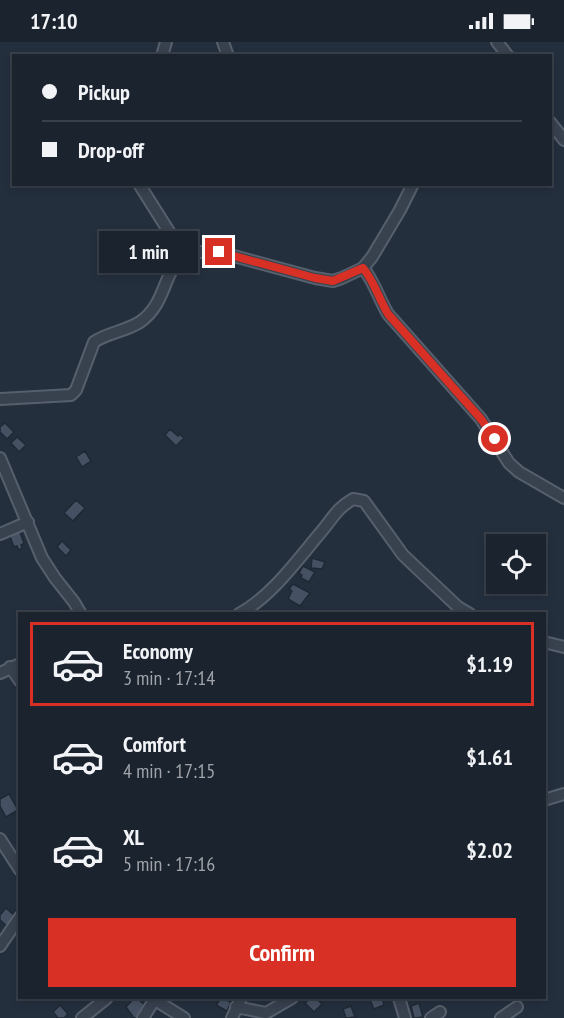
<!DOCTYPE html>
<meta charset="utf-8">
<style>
:root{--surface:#1b232e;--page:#242b36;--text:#f1f3f6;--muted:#a0a4aa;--line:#39404a;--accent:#d93025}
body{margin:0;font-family:"PT Sans Narrow",sans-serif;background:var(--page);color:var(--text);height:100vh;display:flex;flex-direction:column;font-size:22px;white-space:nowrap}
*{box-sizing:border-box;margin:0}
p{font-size:20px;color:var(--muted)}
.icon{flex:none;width:33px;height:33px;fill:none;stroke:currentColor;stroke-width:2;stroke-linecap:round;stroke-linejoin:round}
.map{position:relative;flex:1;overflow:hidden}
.sheet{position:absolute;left:18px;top:570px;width:528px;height:387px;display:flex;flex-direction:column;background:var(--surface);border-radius:0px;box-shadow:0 3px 9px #0003,0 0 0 2px var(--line)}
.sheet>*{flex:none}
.guide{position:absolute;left:12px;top:12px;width:540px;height:132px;border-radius:0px;box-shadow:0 3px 9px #0003,0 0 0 2px var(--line);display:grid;align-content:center;height:132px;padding:0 30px;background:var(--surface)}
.tools{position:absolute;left:486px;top:492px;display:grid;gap:12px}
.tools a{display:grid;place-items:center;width:60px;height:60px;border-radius:0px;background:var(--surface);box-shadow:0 3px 9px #0003,0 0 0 2px var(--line);font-size:30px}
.end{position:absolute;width:27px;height:27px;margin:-14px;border:8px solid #d93025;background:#fff;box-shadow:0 0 0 3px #fff}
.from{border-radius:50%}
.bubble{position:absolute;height:42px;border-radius:0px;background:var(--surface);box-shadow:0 3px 9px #0003,0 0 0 2px var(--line);font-size:20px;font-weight:800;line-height:42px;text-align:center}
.guide b{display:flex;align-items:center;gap:21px;height:57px;font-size:22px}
.guide b+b{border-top:2px solid var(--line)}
.guide i{width:15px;height:15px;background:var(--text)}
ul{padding:10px 0 0;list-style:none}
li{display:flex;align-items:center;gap:18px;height:84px;margin:0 12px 9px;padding:0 18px;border:3px solid transparent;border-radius:0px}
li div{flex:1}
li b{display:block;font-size:22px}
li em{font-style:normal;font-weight:800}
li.active{border-color:var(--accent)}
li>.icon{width:54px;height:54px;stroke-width:1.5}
.primary-button{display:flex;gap:12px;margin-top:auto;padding:12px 30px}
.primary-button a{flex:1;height:69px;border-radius:0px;background:var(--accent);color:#fff;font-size:24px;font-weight:800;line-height:69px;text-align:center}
.status{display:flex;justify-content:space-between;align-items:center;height:42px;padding:0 30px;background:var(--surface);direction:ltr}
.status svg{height:16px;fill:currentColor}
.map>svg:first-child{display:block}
</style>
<div class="status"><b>17:10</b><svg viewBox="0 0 49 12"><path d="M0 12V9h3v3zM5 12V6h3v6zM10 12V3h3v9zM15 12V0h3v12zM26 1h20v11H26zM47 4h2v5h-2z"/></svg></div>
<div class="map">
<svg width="564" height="976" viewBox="0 0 564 976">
<rect width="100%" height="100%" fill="#242f3e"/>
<path fill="#455162" stroke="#1f2835" stroke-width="1.5" d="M5,381L14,390L7,397L0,390V385Z
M170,387L178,394L179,392L184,396L176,404L165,393Z
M17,395L26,403L19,410L11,401Z
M85,409L91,419L82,425L76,415Z
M76,458L85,466L73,479L64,471Z
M19,488L24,501L21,503L22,506L19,508L17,504L14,505L9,492Z
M62,499L71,508L66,514L57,505Z
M312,516L325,520L322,527L311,526Z
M303,524L315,530L309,540L301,536L302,533L299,531Z
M293,542L310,551L300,564L288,557L292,549L289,547Z
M9,752L18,768L6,775L0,764V757Z
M6,866L15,874L7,884L0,878V873Z
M134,956H137L148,966L139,976H134L126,965Z
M221,956L231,960L227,969L216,963Z
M311,956H316L322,962L314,970L305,961Z
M369,956H382L384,963L374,967Z
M419,961L423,975L414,976L411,964Z
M60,963L68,972L64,976H58L53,970Z
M351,964L355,975L346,976L343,967Z"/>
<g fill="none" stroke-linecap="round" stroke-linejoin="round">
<g stroke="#565f6c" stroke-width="14">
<path id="minor" d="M223,0L228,14
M497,0L508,14
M162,14L166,0
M550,80L564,98
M139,142L180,207L183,217
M363,226C374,239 379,257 388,272L481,377L509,421L519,430L564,456
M0,357L71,353L76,348L94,300C107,291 126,289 140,280C177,254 155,204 219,210L315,236L333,239L342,236L363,226L372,215L400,168L413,142
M0,416L42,516L55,536L74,560L81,572
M0,492L28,480
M239,572C271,555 298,517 321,490C333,476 336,467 353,457L364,459L403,513L458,565L470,572
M544,600L564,605
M10,625L20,639
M0,631L20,622
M544,758L564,752
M0,797L20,828
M0,904L20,875
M152,956L184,976
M399,956L405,976
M236,965L266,971L292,956
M82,976L107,956
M143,976L155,957
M232,976L241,956
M431,976L440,970
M501,976L517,965"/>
</g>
<use href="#minor" stroke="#38414e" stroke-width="10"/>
</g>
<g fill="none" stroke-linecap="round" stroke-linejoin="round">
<path stroke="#d93025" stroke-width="8" d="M219,210L315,236L333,239L363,226C374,239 379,257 388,272L481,377L495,397"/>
</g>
</svg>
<div class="tools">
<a><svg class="icon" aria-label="locate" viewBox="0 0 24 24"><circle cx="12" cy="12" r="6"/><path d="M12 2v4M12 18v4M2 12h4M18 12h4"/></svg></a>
</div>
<i class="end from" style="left:495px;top:397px"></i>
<i class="end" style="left:219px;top:210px"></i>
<div class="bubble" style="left:99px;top:189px;width:99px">1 min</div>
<div class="guide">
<b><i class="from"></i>Pickup</b>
<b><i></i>Drop-off</b>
</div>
<section class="sheet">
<ul>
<li class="active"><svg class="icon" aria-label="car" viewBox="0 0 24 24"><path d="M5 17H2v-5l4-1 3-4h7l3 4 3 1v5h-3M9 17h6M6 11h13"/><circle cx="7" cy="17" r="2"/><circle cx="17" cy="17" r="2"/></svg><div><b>Economy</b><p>3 min · 17:14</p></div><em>$1.19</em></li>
<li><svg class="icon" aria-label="car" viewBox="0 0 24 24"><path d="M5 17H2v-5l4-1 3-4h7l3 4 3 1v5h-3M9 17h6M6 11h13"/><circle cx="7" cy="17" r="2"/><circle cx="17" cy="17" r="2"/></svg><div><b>Comfort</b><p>4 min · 17:15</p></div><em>$1.61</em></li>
<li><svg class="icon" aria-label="car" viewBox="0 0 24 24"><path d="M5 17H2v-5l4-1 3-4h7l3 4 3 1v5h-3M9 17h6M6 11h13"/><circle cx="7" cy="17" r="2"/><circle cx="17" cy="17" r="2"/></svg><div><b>XL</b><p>5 min · 17:16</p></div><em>$2.02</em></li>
</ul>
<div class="primary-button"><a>Confirm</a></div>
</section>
</div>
